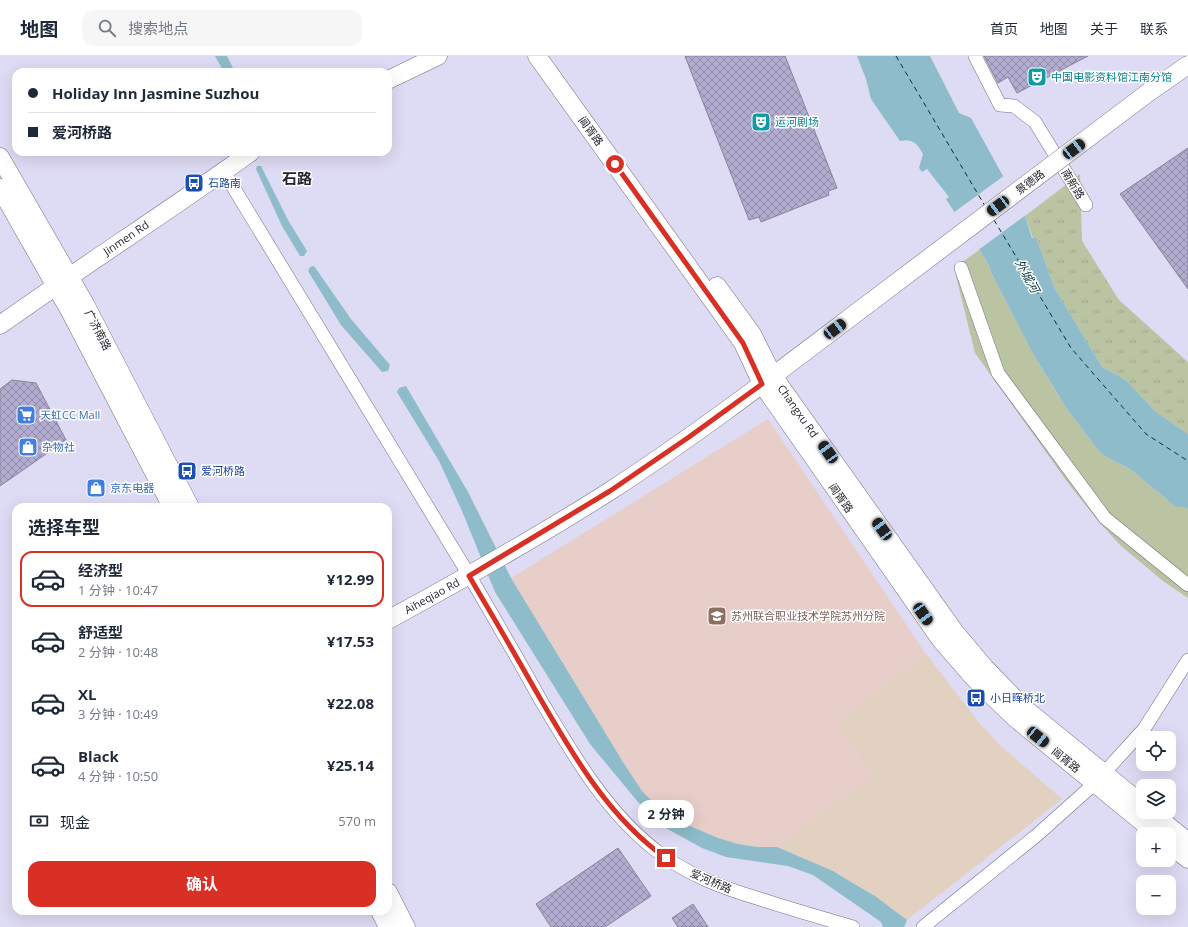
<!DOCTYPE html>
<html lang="zh">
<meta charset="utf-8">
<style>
:root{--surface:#fff;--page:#f6f6f7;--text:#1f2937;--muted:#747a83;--line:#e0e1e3;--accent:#d93025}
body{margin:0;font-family:"Open Sans","Noto Sans SC",sans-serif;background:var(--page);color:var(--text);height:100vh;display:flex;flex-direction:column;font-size:15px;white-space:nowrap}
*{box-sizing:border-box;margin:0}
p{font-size:13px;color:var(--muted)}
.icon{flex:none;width:22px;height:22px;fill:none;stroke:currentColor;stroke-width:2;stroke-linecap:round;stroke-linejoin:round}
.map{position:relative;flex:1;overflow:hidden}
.panel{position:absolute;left:12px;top:447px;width:380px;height:412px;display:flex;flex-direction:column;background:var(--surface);border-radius:12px;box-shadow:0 4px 16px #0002}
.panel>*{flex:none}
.hud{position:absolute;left:12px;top:12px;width:380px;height:88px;border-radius:12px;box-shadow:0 4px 16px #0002;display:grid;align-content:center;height:88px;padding:0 16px;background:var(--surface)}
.fabs{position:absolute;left:1136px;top:675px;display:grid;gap:8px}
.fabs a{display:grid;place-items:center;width:40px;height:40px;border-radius:8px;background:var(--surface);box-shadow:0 4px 16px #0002;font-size:20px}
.end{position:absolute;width:18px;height:18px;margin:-9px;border:5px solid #d93025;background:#fff;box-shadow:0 0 0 2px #fff}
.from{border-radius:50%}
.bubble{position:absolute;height:28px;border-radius:12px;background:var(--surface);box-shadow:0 4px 16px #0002;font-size:13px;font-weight:700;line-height:28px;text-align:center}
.car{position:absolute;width:12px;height:24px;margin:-12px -6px;border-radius:5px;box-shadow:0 0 3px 1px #0007;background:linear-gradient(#222 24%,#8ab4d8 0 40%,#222 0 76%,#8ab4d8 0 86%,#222 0)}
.hud b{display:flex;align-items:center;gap:14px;height:38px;font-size:15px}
.hud b+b{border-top:1px solid var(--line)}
.hud i{width:10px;height:10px;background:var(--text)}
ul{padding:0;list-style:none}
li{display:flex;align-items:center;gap:12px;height:56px;margin:0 8px 6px;padding:0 8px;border:2px solid transparent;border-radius:12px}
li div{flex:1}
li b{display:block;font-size:15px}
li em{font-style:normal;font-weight:700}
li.selected{border-color:var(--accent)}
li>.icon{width:36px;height:36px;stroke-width:1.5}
h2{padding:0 16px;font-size:18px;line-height:48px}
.pay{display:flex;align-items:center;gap:10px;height:44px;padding:0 16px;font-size:15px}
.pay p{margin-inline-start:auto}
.primary-button{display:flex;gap:8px;margin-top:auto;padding:8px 16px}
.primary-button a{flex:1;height:46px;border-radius:12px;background:var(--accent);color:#fff;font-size:16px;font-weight:700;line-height:46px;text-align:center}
header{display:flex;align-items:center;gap:24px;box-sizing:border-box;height:56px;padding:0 20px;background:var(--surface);border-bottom:1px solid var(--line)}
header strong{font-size:19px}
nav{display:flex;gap:22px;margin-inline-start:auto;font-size:14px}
.search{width:280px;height:36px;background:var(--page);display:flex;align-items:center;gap:10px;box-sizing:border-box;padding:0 14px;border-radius:12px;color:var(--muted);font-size:15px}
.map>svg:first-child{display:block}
</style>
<header>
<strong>地图</strong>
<div class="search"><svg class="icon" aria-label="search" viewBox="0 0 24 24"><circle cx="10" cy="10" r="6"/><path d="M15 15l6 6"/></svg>搜索地点</div>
<nav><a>首页</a><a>地图</a><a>关于</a><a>联系</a></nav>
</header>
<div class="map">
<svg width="1188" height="871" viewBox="0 0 1188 871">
<defs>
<pattern id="grass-tufts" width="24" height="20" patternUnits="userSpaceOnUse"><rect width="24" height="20" fill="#bac4a3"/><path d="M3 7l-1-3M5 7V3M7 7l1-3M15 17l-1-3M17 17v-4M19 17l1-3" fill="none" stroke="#a0a88d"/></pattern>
<pattern id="building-cross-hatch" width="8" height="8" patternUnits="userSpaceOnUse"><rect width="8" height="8" fill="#b3acd1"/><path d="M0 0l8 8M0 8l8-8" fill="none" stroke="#918caa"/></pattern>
</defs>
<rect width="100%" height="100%" fill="#dedbf4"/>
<path fill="#e2d1c0" d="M926,598L980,668L1001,690L1062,743L907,864L875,840L851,826L833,815L777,791L872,720L836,667Z"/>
<path fill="#e8cec9" d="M768,363L926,598L836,667L872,720L777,791H757L737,788L718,782L681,766L656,749L642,735L623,706L511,522Z"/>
<path fill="url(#grass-tufts)" d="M1080,118L1082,185L1119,244L1188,306V378L1155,355L1126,324L1102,311L1054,231L1036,181L1033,182L1025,160Z"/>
<path fill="#bac4a3" d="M979,194L989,209L991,216L1032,296L1067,353L1098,394L1106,401L1130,413L1176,451L1181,449L1188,453V542L1163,525L1139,505L1120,489L1099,466L1068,427L975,297L954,212Z"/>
<path fill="#8ebcca" d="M215,0H227L235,16H224Z
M857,0H930L959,57L971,62L1025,160L1032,182L1036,181L1054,231L1102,311L1126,324L1155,355L1188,378V453L1181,450L1176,451L1130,413L1106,401L1098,394L1067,353L1032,296L991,216L989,209L946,143L949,141L927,113L922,116L919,112L923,98C918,88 912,82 900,85L871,43L866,23Z
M257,110H261L288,164L307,195L304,200H300L282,170L256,113Z
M314,210L351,263L390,309L388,315L382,316L341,269L308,215L310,211Z
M406,330L468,436L511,522L623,706L642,735L656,749L681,766L718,782L738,788L757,791H777L833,815L851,826L875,840L907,864L904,871H883L881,866L813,819L788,810L726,801L702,792L664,771L638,746L590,688L495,536L462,455L439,405L397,336L399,332Z"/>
<path fill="#dedbf4" d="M1005,119L1027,158L977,195L953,157Z"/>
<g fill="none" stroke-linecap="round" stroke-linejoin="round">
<path stroke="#03303b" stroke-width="1" stroke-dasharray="5 4" stroke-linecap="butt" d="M896,0L985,150
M994,164L1071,292L1146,378L1188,405"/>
</g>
<path fill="url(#building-cross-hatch)" stroke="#87839a" d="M685,0H785L837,132L828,135L829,139L761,166L759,161L749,164Z
M984,0H1088L1017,37L1008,21L998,27Z
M1188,92V233L1120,138Z
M12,324L36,327L66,384L0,430V333Z
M618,792L651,840L605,871H551L536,848Z
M693,848L708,871H678L672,862Z"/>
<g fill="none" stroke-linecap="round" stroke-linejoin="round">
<g stroke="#716e84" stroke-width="14">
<path id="street" d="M975,0L1000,49L1014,50L1035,66L1086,149
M224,116C306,250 388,384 469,519C493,560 517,601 540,643C572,697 607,758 658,796C688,819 723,832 760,843C790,853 822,862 853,871
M961,212L998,317L1105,462L1188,529
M923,871L1037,779L1094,728L1144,673L1188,604"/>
</g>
<g stroke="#716e84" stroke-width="19">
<path id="secondary" d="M537,0L743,287L762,328L941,584L974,622L1015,662L1157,778
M388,24L438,0
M1149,36L1188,9
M0,101L85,248L190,451
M0,132L71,257L172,451
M717,230L752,278L773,320L954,575L985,612L1024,652L1143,749
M0,269C83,210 169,155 251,96
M388,564C463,523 538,481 610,435C701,376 786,310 872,245
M1151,756L1188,786
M1169,788L1188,803
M388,836L406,871
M380,855L388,871"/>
</g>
<use href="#street" stroke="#fff" stroke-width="13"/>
<use href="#secondary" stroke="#fff" stroke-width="18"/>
<g stroke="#716e84" stroke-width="19" stroke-linecap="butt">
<path id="secondary-bridge" d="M872,245L1149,36"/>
</g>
<use href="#secondary-bridge" stroke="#fff" stroke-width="18"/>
</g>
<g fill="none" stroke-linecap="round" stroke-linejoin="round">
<path stroke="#d93025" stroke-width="5" d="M615,108L743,287L762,328L689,381L610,435L469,520C491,557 512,593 533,630C569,692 606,760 666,802"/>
</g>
<defs>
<g id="theatre-square" transform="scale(1)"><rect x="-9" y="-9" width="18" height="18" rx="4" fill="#0f9aa8" stroke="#fff"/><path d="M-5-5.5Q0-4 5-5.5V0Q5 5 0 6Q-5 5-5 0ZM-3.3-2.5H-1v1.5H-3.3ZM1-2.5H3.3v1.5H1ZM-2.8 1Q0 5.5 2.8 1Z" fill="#fff"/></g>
<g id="bus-square" transform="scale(1)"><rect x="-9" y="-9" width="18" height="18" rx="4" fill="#1a4fb4" stroke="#fff"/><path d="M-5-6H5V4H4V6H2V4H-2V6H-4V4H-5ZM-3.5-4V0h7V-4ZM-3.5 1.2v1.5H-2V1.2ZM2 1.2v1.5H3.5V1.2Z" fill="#fff"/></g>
<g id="supermarket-square" transform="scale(1)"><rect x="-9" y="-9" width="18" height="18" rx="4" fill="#3f7fe0" stroke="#fff"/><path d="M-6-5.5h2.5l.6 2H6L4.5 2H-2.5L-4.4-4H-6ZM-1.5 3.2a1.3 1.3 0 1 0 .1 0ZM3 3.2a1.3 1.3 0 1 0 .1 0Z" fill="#fff"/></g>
<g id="shop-square" transform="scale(1)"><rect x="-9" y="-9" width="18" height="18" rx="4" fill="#3f7fe0" stroke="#fff"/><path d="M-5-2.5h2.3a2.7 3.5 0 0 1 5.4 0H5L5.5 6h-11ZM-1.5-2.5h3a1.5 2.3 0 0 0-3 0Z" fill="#fff"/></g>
<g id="university-square" transform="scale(1)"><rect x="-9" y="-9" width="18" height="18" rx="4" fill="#8d6e63" stroke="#fff"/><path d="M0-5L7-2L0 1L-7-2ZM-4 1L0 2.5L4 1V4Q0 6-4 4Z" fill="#fff"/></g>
</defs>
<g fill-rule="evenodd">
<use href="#theatre-square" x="1037" y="21"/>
<use href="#theatre-square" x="761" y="66"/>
<use href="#bus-square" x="194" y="127"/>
<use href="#supermarket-square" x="26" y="359"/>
<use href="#shop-square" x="28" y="391"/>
<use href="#bus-square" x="187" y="415"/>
<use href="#shop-square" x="96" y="432"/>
<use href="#university-square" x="717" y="560"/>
<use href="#bus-square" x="976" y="642"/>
</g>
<g text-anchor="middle" stroke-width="3" stroke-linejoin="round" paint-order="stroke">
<g font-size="11" fill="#0d838f" stroke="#fff" text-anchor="start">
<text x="1051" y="25">中国电影资料馆江南分馆</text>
<text x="775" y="70">运河剧场</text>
</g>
<g font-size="11" fill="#26242e" stroke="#fff">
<text transform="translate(591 75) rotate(54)" y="4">阊胥路</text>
<text transform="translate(1030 126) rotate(-37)" y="4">景德路</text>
<text transform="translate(1073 128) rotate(59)" y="4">南新路</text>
<text transform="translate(126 182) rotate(-34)" y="4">Jinmen Rd</text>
<text transform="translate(98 274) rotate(63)" y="4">广济南路</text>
<text transform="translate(798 355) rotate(55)" y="4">Changxu Rd</text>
<text transform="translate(841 442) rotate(55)" y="4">阊胥路</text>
<text transform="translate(432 540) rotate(-29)" y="4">Aiheqiao Rd</text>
<text transform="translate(1066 704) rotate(39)" y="4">阊胥路</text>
<text transform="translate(711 825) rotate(23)" y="4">爱河桥路</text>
</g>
<g font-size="11" fill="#164399" stroke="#fff" text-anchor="start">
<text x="208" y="131">石路南</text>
<text x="201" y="419">爱河桥路</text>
<text x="990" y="646">小日晖桥北</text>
</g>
<g font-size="11" fill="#366cbe" stroke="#fff" text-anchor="start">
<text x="40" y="363">天虹CC Mall</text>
<text x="42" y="395">杂物社</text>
<text x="110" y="436">京东电器</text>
</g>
<g font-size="11" fill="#785e54" stroke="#fff" text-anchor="start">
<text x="731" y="564">苏州联合职业技术学院苏州分院</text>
</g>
<g font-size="12" font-style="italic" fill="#03303b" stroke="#fff">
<text transform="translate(1027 220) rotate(61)" y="4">外城河</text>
</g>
<g font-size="15" font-weight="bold" fill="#26242e" stroke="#fff">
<text x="297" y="128">石路</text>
</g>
</g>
</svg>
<div class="fabs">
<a><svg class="icon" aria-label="locate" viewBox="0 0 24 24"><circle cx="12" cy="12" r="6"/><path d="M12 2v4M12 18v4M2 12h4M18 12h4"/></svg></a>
<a><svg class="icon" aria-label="layers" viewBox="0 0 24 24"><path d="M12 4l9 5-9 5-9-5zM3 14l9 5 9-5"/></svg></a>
<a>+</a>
<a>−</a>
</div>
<i class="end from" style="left:615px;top:108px"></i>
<i class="end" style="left:666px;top:802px"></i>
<div class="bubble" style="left:638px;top:744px;width:56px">2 分钟</div>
<i class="car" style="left:1074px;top:93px;rotate:53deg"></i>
<i class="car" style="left:998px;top:150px;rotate:233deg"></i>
<i class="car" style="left:835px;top:273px;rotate:53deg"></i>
<i class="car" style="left:828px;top:396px;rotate:325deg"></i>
<i class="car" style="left:882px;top:473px;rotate:324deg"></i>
<i class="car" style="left:923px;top:558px;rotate:145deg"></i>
<i class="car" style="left:1038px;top:681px;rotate:129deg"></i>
<div class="hud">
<b><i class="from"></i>Holiday Inn Jasmine Suzhou</b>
<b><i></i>爱河桥路</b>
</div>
<section class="panel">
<h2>选择车型</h2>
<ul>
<li class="selected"><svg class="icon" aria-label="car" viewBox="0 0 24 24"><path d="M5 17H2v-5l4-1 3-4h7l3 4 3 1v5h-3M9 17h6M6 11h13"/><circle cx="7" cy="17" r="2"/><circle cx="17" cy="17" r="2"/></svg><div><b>经济型</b><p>1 分钟 · 10:47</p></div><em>¥12.99</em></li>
<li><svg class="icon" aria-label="car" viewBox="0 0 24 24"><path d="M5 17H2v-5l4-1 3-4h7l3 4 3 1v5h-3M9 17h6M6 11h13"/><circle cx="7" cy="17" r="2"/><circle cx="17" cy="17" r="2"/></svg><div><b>舒适型</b><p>2 分钟 · 10:48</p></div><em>¥17.53</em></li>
<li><svg class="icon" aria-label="car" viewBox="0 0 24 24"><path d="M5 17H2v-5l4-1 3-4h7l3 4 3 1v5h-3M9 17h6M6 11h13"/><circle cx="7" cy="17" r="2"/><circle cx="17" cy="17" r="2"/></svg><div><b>XL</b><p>3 分钟 · 10:49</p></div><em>¥22.08</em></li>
<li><svg class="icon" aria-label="car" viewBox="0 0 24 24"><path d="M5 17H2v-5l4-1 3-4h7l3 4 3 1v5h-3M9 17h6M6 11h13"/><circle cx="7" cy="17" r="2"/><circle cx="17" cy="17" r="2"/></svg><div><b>Black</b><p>4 分钟 · 10:50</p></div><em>¥25.14</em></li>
</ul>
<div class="pay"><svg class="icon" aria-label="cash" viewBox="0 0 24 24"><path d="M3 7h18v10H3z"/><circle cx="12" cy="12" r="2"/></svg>现金<p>570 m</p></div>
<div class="primary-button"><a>确认</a></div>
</section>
</div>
